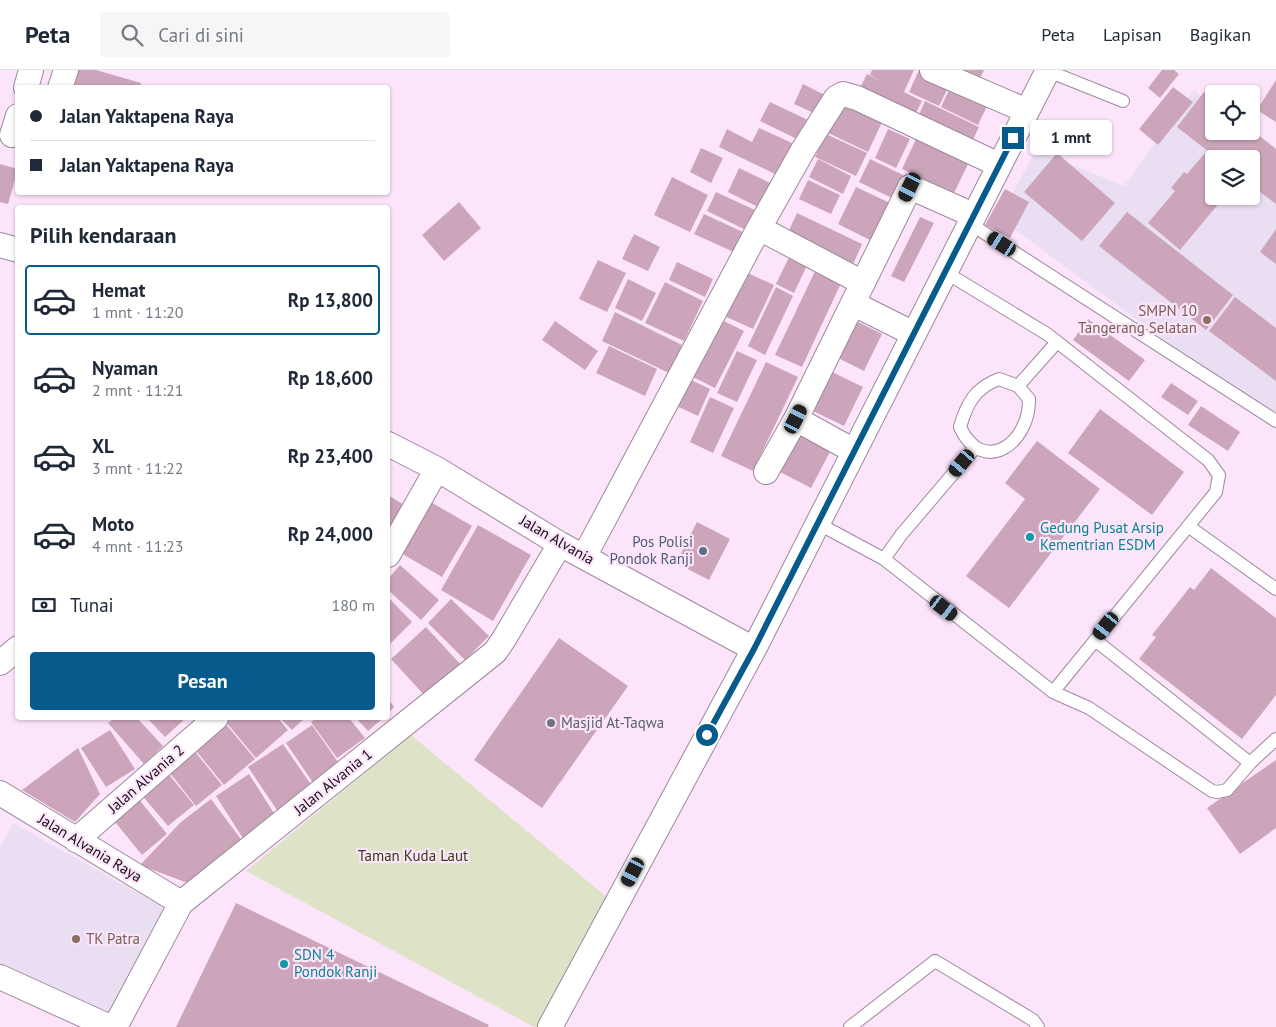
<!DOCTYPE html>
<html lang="id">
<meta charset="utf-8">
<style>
:root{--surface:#fff;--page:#f6f6f7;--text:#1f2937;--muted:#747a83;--line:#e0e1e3;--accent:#075a8c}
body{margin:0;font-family:"PT Sans",sans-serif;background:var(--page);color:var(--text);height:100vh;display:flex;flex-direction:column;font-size:19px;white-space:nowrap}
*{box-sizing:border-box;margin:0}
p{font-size:16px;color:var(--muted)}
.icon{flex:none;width:28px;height:28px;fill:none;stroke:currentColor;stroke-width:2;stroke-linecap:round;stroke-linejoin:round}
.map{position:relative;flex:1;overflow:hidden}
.details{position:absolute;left:15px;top:135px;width:375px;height:515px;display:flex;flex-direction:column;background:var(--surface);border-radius:5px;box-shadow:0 1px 4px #0004}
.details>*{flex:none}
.top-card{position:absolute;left:15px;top:15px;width:375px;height:110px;border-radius:5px;box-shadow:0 1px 4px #0004;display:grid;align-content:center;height:110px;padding:0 15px;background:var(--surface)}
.tools{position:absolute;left:1205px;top:15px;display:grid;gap:10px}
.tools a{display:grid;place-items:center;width:55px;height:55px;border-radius:5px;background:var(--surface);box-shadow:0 1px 4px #0004;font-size:25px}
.end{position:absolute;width:22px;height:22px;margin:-11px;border:6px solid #075a8c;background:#fff;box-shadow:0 0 0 2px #fff}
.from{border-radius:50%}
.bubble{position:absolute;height:35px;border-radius:5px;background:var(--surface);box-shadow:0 1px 4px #0004;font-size:16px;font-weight:800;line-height:35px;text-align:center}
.car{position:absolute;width:15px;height:30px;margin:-15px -8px;border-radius:6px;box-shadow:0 0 4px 1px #0007;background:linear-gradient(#222 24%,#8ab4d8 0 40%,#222 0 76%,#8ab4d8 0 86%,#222 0)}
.top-card b{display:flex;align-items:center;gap:18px;height:48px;font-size:19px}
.top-card b+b{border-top:1px solid var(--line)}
.top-card i{width:12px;height:12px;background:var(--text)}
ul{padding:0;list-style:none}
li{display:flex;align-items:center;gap:15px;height:70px;margin:0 10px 8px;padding:0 5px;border:2px solid transparent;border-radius:5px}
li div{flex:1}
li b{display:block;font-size:19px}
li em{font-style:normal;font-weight:800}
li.current{border-color:var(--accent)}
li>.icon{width:45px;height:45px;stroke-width:1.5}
h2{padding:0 15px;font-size:22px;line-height:60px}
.pay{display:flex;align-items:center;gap:12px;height:55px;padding:0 15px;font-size:19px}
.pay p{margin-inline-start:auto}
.cta{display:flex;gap:10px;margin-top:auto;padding:10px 15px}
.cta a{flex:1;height:58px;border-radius:5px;background:var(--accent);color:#fff;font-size:20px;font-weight:800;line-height:58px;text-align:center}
header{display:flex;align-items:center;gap:30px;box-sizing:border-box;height:70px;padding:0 25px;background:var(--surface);border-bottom:1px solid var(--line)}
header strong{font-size:24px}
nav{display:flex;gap:28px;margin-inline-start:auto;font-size:18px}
.search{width:350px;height:45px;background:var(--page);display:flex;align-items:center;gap:12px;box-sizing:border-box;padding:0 18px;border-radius:5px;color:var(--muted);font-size:19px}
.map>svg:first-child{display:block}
</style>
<header>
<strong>Peta</strong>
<div class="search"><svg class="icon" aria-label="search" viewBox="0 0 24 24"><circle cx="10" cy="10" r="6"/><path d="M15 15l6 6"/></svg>Cari di sini</div>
<nav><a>Peta</a><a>Lapisan</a><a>Bagikan</a></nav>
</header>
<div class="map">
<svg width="1276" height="957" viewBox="0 0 1276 957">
<rect width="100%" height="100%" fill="#fce5fb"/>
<path fill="#eadef3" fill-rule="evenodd" d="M1194,20L1214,36V61L1276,84V352L999,148L1036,80L1124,116ZM1214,89H1251V126H1214Z
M13,753L168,840L106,947L0,897V778Z"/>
<path fill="#dee3c7" d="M411,665L609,829L542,957H534L246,801Z"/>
<path fill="#cca5ba" d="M78,0H96L141,13L140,18H73Z
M872,0H914L904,22L922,31L914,47L859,20L867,4L886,14L870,5Z
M919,0L950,14L939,36L909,22Z
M941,0H984L976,17Z
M1162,0H1174L1179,4L1160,28L1148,18Z
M1276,10V52L1257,40Z
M953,12L990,30L978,55L941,37Z
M803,14L825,25L816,44L794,34Z
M1173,17L1193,32L1158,75L1139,59Z
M1204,22L1214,30V61H1251V59L1276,79V134L1251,115V89H1218L1177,57Z
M839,29L883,50L868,82L824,61Z
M925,31L979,57L970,76L916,51Z
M770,32L810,51L801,71L760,51Z
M759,58L792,73L777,105L719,77L727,59L752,72Z
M888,59L910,69L896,98L875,88Z
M826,64L867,83L856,106L815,87Z
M918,65L970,90L954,123L902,99Z
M701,78L723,88L711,113L690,102Z
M1057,83L1115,133L1082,171L1024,122Z
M1205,83L1214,90V126H1225L1180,180L1148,153L1175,121L1171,118L1184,102L1187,104Z
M818,89L851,106L843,124L809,107Z
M870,89L903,105L892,128L859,112Z
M0,94L18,99L8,134L0,132Z
M739,98L770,113L758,137L728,122Z
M672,107L708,125L690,162L654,145Z
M808,110L840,125L831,144L799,129Z
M856,117L890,133L872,171L838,154Z
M1005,119L1029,132L1010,168L985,155Z
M716,122L755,140L746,160L707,141Z
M459,132L481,158L444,191L422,165Z
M1127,142L1233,225L1206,260L1099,176Z
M797,143L862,174L851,199L786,167Z
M704,144L745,163L736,183L694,164Z
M920,147L934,153L904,212L891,206Z
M1276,159V194L1260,182Z
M634,164L660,177L648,201L622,189Z
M793,179L811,187L794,223L776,214Z
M598,190L626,203L607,242L579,229Z
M677,192L713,209L705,227L669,210Z
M817,197L843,209L802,297L775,285Z
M741,200L774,215L753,259L720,244Z
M628,209L656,223L642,251L615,238Z
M665,212L703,231L684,271L645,253Z
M776,217L793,226L765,285L748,276Z
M1235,227L1276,258V311L1209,261Z
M615,242L682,275L669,303L602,271Z
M714,246L744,261L715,318L685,303Z
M1088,249L1145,290L1129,311L1073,270Z
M854,250L882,264L864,301L836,287Z
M555,251L598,281L585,300L542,270Z
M609,276L657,299L645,326L596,303Z
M737,281L757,290L737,332L717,323Z
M766,292L798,307L753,401L721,386Z
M830,301L863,317L844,356L811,340Z
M683,306L710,319L698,346L670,333Z
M1171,313L1198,331L1188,345L1161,327Z
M710,327L734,338L713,383L690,372Z
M1201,336L1240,362L1228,381L1188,355Z
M1100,339L1184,402L1152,445L1068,383Z
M801,362L832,378L811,418L780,402Z
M1037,371L1100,419L1009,538L966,506L1025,429L1005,413Z
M388,425L406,436L388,467Z
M424,428L472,456L442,507L394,479Z
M697,452L730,469L709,510L676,493Z
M478,455L531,485L493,551L441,520Z
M400,495L439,530L421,550L388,520V509Z
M1211,498L1276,548V625L1242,669L1139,589L1156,567L1152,565L1190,517L1194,520Z
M388,527L412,552L388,576Z
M451,529L489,566L465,590L428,553Z
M426,557L461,595L426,627L391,589Z
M559,568L628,616L542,738L474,690Z
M388,629L394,637L388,643Z
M115,648H137L163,676L144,694L108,653Z
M147,648H186L165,667Z
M229,648H278L288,660L256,688L225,651Z
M280,648H305L292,660Z
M317,648H349L365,668L337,688L311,652Z
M356,648H383L368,661Z
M224,652L255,689L224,715L193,677Z
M312,655L340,695L314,714L286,673Z
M110,660L135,699L106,717L81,678Z
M283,674L314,719L279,743L248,697Z
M78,678L100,724L75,752L22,720Z
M192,678L222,715L196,736L166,698Z
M1276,690V758L1240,784L1207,738Z
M166,701L194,735L168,756L140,723Z
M249,704L277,748L244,770L216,726Z
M137,727L167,764L142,785L111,747Z
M211,729L243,772L190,814L140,795L181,752Z
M236,833L489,955L488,957H176Z"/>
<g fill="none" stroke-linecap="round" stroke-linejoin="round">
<g stroke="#9d889c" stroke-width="14">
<path id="service" d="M1048,1L1123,31
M969,153L1276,351
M945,202L1047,264L1208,390L1219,405L1216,422L1053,622
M999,309L1018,316L1029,329C1030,373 983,407 960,357C967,333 975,318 999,309Z
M1018,316L1057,272
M817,453L884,489L1053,622L1089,638L1212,721L1217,722L1227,720L1250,693L1276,669
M1188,456L1276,519
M884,489L901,465L975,378
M1095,570L1250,693
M850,957L935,891L1033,950L1038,957"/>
</g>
<g stroke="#9d889c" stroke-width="26">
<path id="minor" d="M932,0L1027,41
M26,18L31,0
M60,18L66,0
M12,65L18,46
M759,158L863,213
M0,175L18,180
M854,234L914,264
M796,349L854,381
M388,374L437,399L560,474L754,579
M766,402L796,349L910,117L973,145
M388,485L437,399
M584,487L759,158L803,80L836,28L843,24L857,28L999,95
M0,593L18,578
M0,723L181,833
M76,770L216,648
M0,907L110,957
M115,957L181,833L495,582L504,569L560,474
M550,957L754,579L1048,0"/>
</g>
<use href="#service" stroke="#fff" stroke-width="12"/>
<use href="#minor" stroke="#fff" stroke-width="24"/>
</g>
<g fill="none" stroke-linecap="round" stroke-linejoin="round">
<path stroke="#075a8c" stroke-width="6" d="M707,665L754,579L1013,68"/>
</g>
<g fill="#8d6e63" stroke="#fce5fb" stroke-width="2">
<circle cx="1207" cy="250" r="5"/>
<circle cx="76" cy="869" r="5"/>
</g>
<g fill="#0f9aa8" stroke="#fce5fb" stroke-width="2">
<circle cx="1030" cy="467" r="5"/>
<circle cx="284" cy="894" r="5"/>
</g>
<circle fill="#5c6f8a" stroke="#fce5fb" stroke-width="2" cx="703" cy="481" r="5"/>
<circle fill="#6b7280" stroke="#fce5fb" stroke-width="2" cx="551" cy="653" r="5"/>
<g text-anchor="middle" stroke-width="4.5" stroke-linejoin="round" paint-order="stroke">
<g font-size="15" fill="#785e54" stroke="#fce5fb" text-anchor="end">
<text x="1197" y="246">SMPN 10<tspan x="1197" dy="17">Tangerang Selatan</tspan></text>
<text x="86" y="874" text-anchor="start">TK Patra</text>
</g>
<g font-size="15" fill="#0d838f" stroke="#fce5fb" text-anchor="start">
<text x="1040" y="463">Gedung Pusat Arsip<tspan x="1040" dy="17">Kementrian ESDM</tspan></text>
<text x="294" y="890">SDN 4<tspan x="294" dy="17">Pondok Ranji</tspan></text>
</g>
<g font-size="15" fill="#160e15" stroke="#fce5fb">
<text transform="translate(557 470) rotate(30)" y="5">Jalan Alvania</text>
<text transform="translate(146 709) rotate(-41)" y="5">Jalan Alvania 2</text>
<text transform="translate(333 712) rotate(-39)" y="5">Jalan Alvania 1</text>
<text transform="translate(90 778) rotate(31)" y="5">Jalan Alvania Raya</text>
</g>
<g font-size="15" fill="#4e5e75" stroke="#fce5fb" text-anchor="end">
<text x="693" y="477">Pos Polisi<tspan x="693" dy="17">Pondok Ranji</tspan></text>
</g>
<g font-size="15" fill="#5b616d" stroke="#fce5fb" text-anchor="start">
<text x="561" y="658">Masjid At-Taqwa</text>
</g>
<g font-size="15" fill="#363c0f" stroke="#fce5fb">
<text x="413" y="791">Taman Kuda Laut</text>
</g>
</g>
</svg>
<div class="tools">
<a><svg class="icon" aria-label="locate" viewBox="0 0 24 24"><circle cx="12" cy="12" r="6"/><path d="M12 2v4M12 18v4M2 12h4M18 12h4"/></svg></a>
<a><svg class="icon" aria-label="layers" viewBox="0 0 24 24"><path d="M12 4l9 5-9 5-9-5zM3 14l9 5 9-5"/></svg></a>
</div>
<i class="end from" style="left:707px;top:665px"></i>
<i class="end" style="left:1013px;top:68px"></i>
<div class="bubble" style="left:1030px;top:50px;width:82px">1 mnt</div>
<i class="car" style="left:910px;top:117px;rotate:206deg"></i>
<i class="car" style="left:1002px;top:174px;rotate:303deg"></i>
<i class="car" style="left:796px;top:349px;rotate:27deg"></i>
<i class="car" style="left:962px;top:393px;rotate:220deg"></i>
<i class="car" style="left:944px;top:538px;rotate:128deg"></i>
<i class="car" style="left:1106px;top:556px;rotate:219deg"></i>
<i class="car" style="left:633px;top:802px;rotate:208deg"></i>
<div class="top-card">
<b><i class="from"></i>Jalan Yaktapena Raya</b>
<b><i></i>Jalan Yaktapena Raya</b>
</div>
<section class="details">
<h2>Pilih kendaraan</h2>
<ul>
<li class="current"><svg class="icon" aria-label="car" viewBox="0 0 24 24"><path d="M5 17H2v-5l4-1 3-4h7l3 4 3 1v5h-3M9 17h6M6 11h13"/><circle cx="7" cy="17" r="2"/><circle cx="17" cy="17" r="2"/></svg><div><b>Hemat</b><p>1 mnt · 11:20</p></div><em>Rp 13,800</em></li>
<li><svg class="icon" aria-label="car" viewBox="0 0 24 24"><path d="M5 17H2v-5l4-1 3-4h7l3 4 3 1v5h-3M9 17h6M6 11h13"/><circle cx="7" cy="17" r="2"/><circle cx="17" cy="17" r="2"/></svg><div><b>Nyaman</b><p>2 mnt · 11:21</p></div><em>Rp 18,600</em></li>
<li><svg class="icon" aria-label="car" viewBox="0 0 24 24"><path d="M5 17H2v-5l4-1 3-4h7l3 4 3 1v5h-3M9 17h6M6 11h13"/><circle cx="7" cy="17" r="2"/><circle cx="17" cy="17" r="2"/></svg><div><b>XL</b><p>3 mnt · 11:22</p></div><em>Rp 23,400</em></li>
<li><svg class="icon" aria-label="car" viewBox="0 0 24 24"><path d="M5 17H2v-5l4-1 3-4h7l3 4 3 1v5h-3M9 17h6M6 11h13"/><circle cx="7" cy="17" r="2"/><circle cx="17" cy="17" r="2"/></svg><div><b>Moto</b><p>4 mnt · 11:23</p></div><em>Rp 24,000</em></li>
</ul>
<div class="pay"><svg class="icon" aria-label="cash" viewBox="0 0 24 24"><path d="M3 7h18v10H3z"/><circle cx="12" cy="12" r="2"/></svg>Tunai<p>180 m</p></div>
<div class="cta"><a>Pesan</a></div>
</section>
</div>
